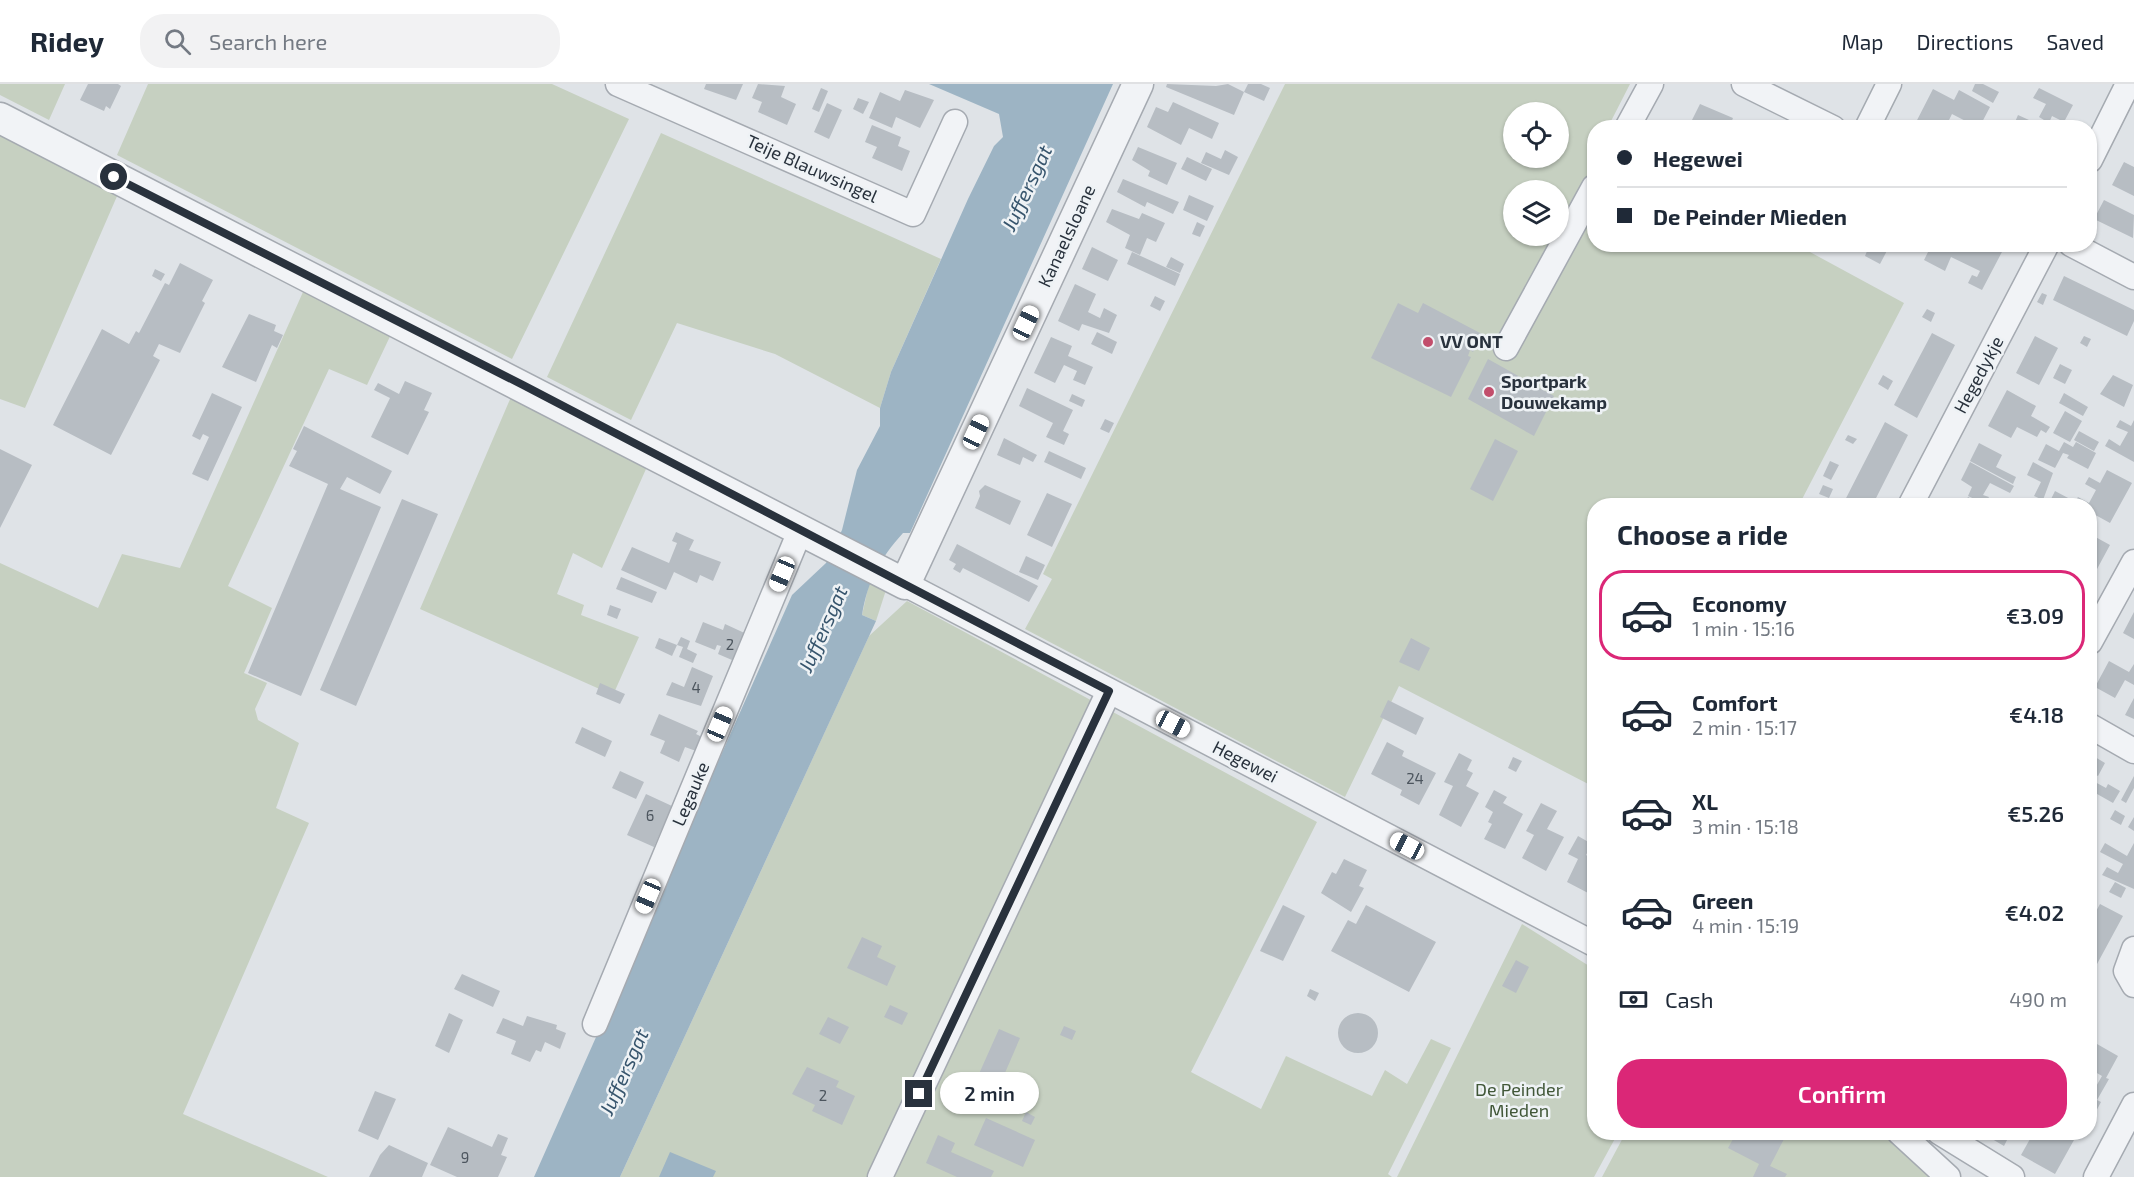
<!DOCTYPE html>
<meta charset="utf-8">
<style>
:root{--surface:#fff;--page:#f2f2f3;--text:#1f2937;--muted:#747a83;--line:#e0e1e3;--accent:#db2777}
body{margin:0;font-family:"Exo 2",sans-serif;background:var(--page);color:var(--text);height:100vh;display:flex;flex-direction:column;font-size:22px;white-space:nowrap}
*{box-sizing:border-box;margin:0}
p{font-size:20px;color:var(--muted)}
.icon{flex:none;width:33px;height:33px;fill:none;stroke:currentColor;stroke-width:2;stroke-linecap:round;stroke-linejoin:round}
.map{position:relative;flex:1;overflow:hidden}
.details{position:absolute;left:1587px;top:414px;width:510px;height:642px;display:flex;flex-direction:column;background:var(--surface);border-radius:24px;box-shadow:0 2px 4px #0004}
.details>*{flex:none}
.hud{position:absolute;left:1587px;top:36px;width:510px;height:132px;border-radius:24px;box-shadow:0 2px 4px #0004;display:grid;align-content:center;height:132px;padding:0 30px;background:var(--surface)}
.controls{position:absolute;left:1503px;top:18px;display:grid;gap:12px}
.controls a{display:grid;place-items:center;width:66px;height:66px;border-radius:50%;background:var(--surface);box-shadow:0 2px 4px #0004;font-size:30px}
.end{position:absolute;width:27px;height:27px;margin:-14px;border:8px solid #29323d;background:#fff;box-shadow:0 0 0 3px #fff}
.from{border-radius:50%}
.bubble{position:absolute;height:42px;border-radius:21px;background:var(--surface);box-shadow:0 2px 4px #0004;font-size:20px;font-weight:600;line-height:42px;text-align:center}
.car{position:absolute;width:18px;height:36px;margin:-18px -9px;border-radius:8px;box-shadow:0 0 4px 2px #0007;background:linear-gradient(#fff 24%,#345 0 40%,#fff 0 76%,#345 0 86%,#fff 0)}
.hud b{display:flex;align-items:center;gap:21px;height:57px;font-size:22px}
.hud b+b{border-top:2px solid var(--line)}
.hud i{width:15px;height:15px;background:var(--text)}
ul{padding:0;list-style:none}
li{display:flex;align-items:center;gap:18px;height:90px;margin:0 12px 9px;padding:0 18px;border:3px solid transparent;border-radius:24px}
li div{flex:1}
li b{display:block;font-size:22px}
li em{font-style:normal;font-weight:600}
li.selected{border-color:var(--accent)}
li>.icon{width:54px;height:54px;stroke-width:1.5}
h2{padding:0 30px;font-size:27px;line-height:72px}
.pay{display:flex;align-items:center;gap:15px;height:66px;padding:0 30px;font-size:22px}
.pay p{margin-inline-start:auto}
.action{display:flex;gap:12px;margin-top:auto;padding:12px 30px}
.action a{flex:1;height:69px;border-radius:24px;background:var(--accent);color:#fff;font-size:24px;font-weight:600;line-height:69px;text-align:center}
header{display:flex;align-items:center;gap:36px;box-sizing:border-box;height:84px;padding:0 30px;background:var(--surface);border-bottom:2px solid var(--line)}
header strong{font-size:28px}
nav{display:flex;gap:33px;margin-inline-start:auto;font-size:21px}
.search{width:420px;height:54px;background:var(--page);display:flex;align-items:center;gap:15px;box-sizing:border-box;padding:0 21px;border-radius:24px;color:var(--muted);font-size:22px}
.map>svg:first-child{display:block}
</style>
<header>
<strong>Ridey</strong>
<div class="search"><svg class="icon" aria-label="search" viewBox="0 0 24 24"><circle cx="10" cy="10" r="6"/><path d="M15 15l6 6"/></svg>Search here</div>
<nav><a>Map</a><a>Directions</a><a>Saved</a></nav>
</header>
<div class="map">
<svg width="2134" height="1093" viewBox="0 0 2134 1093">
<rect width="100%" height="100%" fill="#dfe3e7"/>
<path fill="#c6d0c1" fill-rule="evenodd" d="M0,0H65L49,36L0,11Z
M148,0H552L629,35L512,275L117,71Z
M1285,0H1630L1608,43L1594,44V160L1797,161L1904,219L1799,421L1594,422V703L1399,602L1345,713L1025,545L1052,495L1043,490ZM1514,28H1558V74H1514ZM1514,106H1558V152H1514Z
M0,40L121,103L25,324L0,315Z
M661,49L941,175L891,288L880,324L775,270L677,239L631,336L547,293Z
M307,199L394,244L367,301L329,285L228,502L272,524L244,589L267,599L255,625L258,636L299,659L276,724L309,739L183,1030L328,1093H0V479L98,524L122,470L180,484Z
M514,306L650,376L602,484L573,469L557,510L584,521L581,531L639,553L613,611L420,525Z
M870,495L886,506L876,537L862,531Z
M907,517L1317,738L1191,988L1261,1025L1286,972L1372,1012L1385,986L1407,1000L1431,955L1451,964L1388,1090L1392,1093H620L869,552Z
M1522,840L1594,885V1048L1618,1049L1594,1093H1397Z
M1626,1048L1894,1049L1944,1093H1602Z"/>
<path fill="#9db4c4" d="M929,0H1113L910,449H903C879,476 868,496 862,531L876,537L620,1093H534L792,511L826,479L842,446L857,386L880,342V324L891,288L968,115L994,62L1003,53L999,30Z
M670,1068L716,1087L713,1093H659Z"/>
<path fill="#b7bdc3" d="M88,0H118L121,2L110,25L106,22L104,27L80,16Z
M706,0H743L736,16L704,5Z
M758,0L785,2L781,13L796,20L787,41L758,28L762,18L752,14Z
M1167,0L1216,2L1228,0L1244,8L1248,0H1261L1270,4L1264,17L1244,8L1234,31L1166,3Z
M1975,0H1983L1999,8L1993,19L1972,7Z
M821,4L828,7L819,28L812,25Z
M2039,4L2073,21L2064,38L2052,32L2049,39L2039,33L2046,20L2033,14Z
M1933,5L1954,16L1959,6L1990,23L1979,44L1952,30L1945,44H1913Z
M905,6L934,16L920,44L896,33L892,44L869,34L880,8L900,17Z
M858,14L869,18L863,30L853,25Z
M1173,18L1219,39L1212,55L1189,44L1181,61L1147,43L1156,23L1168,28Z
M827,19L842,26L829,55L814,48Z
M1700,20L1733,34L1729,44H1696L1690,40Z
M2018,31L2029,36L2025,43L2015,38Z
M872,41L901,53L898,62L910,67L902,87L872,74L877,63L865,58Z
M1138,63L1177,79L1167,101L1148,92L1150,87L1132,76Z
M1225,66L1238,73L1229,91L1201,79L1206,68L1221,75Z
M1187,73L1212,85L1206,97L1181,85Z
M2124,78L2134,83V112L2112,101Z
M1123,95L1179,118L1173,130L1147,118L1145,123L1117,108Z
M1189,111L1214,122L1207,137L1183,126Z
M2104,116L2134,131L2133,154L2094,135Z
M1112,125L1139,135L1142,129L1165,139L1156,158L1147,154L1140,171L1125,164L1130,151L1106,138Z
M1197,138L1205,142L1200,153L1192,150Z
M1802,160H1820L1816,168Z
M1870,160H1900L1898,165L1890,161L1880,180L1865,172Z
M1932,160H1951L1964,167L1968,160L1987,163L1992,160L2003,166L1982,206L1968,199L1972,191L1977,193L1980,187L1951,173L1945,187L1924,176Z
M1092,163L1118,176L1108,197L1082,185Z
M1132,168L1180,190L1175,202L1127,180Z
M1171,173L1184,180L1180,189L1166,183Z
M180,179L213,196L202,217L205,219L180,269L159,260L153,272L160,276L111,371L53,341L102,245L129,260L136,247L139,249L165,199L169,201Z
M155,185L165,190L161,197L152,192Z
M2064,192L2134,226V237L2127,252L2053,216Z
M1075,200L1096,210L1088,228L1100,234L1104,224L1117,231L1109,249L1082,240L1079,247L1058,237Z
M2042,209L2047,211L2043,221L2037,218Z
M1155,212L1165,217L1160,227L1150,222Z
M1398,219L1418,229L1423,219L1482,250L1473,268L1470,266L1468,272L1471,273L1451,313L1371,274Z
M1927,225L1935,229L1931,238L1922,233Z
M249,230L276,241L274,247L283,251L277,264L272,261L256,298L222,283Z
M1097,248L1117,258L1112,270L1091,260Z
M1932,249L1955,261L1917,334L1894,321Z
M2035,252L2058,264L2039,301L2016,289Z
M2084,252L2091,255L2087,263L2080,259Z
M1051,253L1072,262L1068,272L1093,283L1085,301L1073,296L1077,287L1064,281L1055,299L1034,289Z
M1488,275L1554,312L1534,352L1468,315Z
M2060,280L2072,286L2065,300L2053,294Z
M1883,291L1893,297L1888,306L1878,300Z
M2113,291L2133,301L2124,323L2100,310Z
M405,297L432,309L424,326L429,328L408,371L371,353L390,314L374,306L378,299L399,310Z
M1027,304L1073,326L1063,347L1069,350L1064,361L1046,353L1053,339L1019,322Z
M2007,306L2036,322L2031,332L2050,343L2046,349L2041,346L2037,353L2017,343L2011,354L1988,342Z
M212,309L242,323L208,397L192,390L209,353L203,350L200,356L192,352Z
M2064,309L2088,323L2083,332L2059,319Z
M1072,310L1085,316L1082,323L1069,317Z
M2065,327L2082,337L2070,358L2053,349Z
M1105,335L1114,339L1109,349L1100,345Z
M2120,336L2131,342L2134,336V378L2105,362L2109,355L2120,362L2128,348L2116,343Z
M1885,338L1908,351L1872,422H1842Z
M304,342L392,387L380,410L347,393L340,405L381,423L301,612L248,589L328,400L289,382L297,367L293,365Z
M2079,347L2099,358L2094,367L2074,356Z
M1848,351L1857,355L1853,360L1845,356Z
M1004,354L1037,371L1033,378L1023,373L1020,381L997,371Z
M1495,355L1518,367L1493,417L1470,405Z
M2064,358L2073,363L2076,358L2096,369L2088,385L2067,374L2069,371L2063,369L2055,384L2038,376L2046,360L2059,367Z
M1979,359L2002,371L1996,383L2016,393L2013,400L1970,377Z
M0,365L32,381L0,444Z
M1049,367L1086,384L1081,395L1044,378Z
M1830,377L1839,381L1831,396L1823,392Z
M1970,378L2014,402L2010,409L1990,399L1983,411L1989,413L1985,420L1968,412L1972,403L1961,396Z
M2033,378L2053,389L2043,416L2034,412L2041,398L2027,391Z
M2107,386L2132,399L2110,439L2090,428V422L2074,419L2078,413L2089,419L2096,406L2085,400L2089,393L2100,399Z
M985,401L1021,417L1010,441L975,424L980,412L979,407Z
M1823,401L1833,405L1829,414L1819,410Z
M2055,407L2070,415L2066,422L2049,419Z
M1047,409L1072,420L1052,463L1027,451Z
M1968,413L1985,422H1947L1951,414L1965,418Z
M402,415L438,430L356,622L320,606Z
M676,448L694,456L689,466L721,478L713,497L700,491L697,499L674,488L666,506L621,486L632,463L669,479L677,459L672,457Z
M2090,450L2110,461L2090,498Z
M957,460L1038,502L1029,518L963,484L960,489L953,485L956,480L949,476Z
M1026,472L1045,481L1038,496L1019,488Z
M621,493L657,508L652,519L616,505Z
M610,521L621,525L617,535L607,531Z
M2134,528V555L2123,549Z
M703,538L723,546L725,540L751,552L739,579L718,570L721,562L717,561L715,566L695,558Z
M681,553L690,557L687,565L697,570L693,579L679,573L683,563L677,561Z
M659,554L677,561L672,572L655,564Z
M1411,554L1430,564L1419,587L1399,578Z
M2109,577L2129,588L2134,580V601L2125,596L2115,614L2095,603Z
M692,583L713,592L701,622L666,611L672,598L684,603Z
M600,599L625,610L620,620L596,610Z
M2134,614V635L2125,631Z
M1388,616L1424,634L1416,651L1380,633Z
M659,630L698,647L696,650L702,653L696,667L685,663L679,678L660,669L665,657L650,651Z
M582,643L612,657L605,673L575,659Z
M1387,658L1404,667L1402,672L1436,689L1419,721L1400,711L1402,706L1371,690Z
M1459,669L1472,676L1467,686L1473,689L1466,702L1479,709L1461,743L1439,731L1453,702L1444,698Z
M2090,670L2105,679L2098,692L2090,688Z
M1513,673L1522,677L1516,688L1508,684Z
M620,687L644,698L636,715L612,704Z
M2134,692V704L2126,719L2121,716Z
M2095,698L2106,704L2108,700L2120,707L2113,719L2090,706V702L2092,703Z
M1494,706L1507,713L1503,719L1523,730L1505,765L1484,755L1492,740L1488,738L1493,728L1485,723Z
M646,710L672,722L654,763L627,751Z
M1541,719L1557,727L1547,745L1564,753L1546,787L1522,774L1534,751L1526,747Z
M2115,726L2125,732L2121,741L2110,735Z
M2134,733V747L2128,743Z
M2090,748L2096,752L2090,764Z
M1578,752L1592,760L1586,771L1594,776V802L1590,810L1567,798L1578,775L1568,770Z
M2105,759L2127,772L2134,759V805L2102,791L2107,783L2118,789L2123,780L2100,768Z
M1344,775L1367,786L1359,802L1364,804L1351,828L1321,809L1332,788L1336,790Z
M2115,798L2126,804L2121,814L2109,808Z
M2090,801L2096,805L2090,816Z
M2100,820L2123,832L2090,893V832L2093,833Z
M1283,821L1305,832L1283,877L1260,867Z
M1366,821L1436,858L1409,908L1331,867L1348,836L1356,840Z
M862,853L882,862L877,873L896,882L887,902L847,884Z
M1516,876L1529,883L1516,909L1502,902Z
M462,890L500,907L493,923L454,905Z
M1310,905L1319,909L1315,917L1307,912Z
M890,921L908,929L902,941L884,933Z
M1338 949a20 20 0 1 1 40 0a20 20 0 1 1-40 0Z
M449,929L463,936L449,969L435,962Z
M527,932L557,941L556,945L566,949L560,965L545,958L541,968L536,966L530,978L511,970L516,957L496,949L503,934L523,942Z
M828,933L849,943L840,960L819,950Z
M1064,942L1076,947L1072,956L1060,951Z
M999,945L1020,954L992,1019L970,1010Z
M2090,956L2118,972L2106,994L2109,995L2097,1016L2101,1018L2093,1033L2090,1031V1013L2102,992L2090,985Z
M807,983L839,997L836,1003L855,1012L842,1041L812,1027L815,1021L792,1010Z
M375,1007L396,1015L378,1056L358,1047Z
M1026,1028L1035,1033L1031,1041L1022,1037Z
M986,1034L1035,1056L1023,1083L974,1061Z
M448,1043L492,1063L498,1050L508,1054L501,1071L507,1073L498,1093H457L430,1081Z
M1737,1048H1772L1784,1055L1770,1082L1787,1090L1785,1093H1753L1759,1080L1728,1064Z
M1980,1048H2011L2004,1062Z
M2018,1048H2049L2061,1056L2064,1051L2074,1056L2055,1090L2021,1071L2030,1055Z
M938,1051L955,1059L951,1068L994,1087L991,1093H957L926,1079Z
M389,1061L428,1079L422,1093H369L380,1071Z"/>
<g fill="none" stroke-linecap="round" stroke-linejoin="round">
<g stroke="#a5aab1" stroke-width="27">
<path id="minor" d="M618,0L913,130L955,38
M1744,0L1833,44
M1627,44L1651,0
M1867,44L1889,0
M2090,76L2128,0
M2071,160L2134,193
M1506,264L1594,103
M1910,422L2047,160
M905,500L1594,860
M2090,558L2134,478
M2090,642L2134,667
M2134,865L2126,887L2134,901
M595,940L800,447
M1899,1048L1948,1093
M1939,1048L2012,1093
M880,1093L1109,607
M2096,1093L2134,1021"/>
</g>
<g stroke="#a5aab1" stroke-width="33">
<path id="tertiary" d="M0,34L905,500L1138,0"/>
</g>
<use href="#minor" stroke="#f1f3f6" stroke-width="24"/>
<use href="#tertiary" stroke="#f1f3f6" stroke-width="30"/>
</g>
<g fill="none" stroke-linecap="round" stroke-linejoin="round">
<path stroke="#29323d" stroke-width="8" d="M114,93L523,301L1109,607L919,1010"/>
</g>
<g fill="#c24e6c" stroke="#eef2f5" stroke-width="2">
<circle cx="1428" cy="258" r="6"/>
<circle cx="1489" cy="308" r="6"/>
</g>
<g text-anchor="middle" stroke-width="5" stroke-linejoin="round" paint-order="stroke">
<g font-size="15" fill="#4c555e">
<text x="730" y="566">2</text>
<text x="696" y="609">4</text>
<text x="1415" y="700">24</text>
<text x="650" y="737">6</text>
<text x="823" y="1017">2</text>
<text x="465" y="1079">9</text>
</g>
<g font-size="18" fill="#29323d" stroke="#eef2f5">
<text transform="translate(812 85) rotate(24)" y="6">Teije Blauwsingel</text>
<text transform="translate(1067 152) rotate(-65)" y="6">Kanaelsloane</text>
<text transform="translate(1979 291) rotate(-62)" y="6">Hegedykje</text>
<text transform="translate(1245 678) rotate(27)" y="6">Hegewei</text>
<text transform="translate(691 710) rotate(-67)" y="6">Legauke</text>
</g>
<g font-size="18" font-weight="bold" fill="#29323d" stroke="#eef2f5" text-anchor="start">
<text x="1440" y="264">VV ONT</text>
<text x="1501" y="304">Sportpark<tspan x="1501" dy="21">Douwekamp</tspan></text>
</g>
<g font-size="18" fill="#415738" stroke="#eef2f5">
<text x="1519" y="1012">De Peinder<tspan x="1519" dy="21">Mieden</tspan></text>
</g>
<g font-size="20" font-style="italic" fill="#37556d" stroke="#eef2f5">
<text transform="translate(1027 104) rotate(-65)" y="7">Juffersgat</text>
<text transform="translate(823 545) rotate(-66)" y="7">Juffersgat</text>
<text transform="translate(624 988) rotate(-66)" y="7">Juffersgat</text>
</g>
</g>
</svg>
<div class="controls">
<a><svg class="icon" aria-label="locate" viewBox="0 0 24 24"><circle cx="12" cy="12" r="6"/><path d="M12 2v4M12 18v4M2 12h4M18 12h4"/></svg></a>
<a><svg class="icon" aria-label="layers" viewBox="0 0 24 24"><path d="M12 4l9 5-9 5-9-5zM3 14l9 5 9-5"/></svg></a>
</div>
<i class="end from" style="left:114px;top:93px"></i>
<i class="end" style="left:919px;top:1010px"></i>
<div class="bubble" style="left:940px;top:988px;width:99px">2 min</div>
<i class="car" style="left:1026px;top:239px;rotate:25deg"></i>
<i class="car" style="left:976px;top:348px;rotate:25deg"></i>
<i class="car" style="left:782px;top:490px;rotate:203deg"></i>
<i class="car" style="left:720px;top:640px;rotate:23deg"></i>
<i class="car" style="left:1173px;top:640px;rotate:118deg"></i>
<i class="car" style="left:1407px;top:762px;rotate:298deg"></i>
<i class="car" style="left:648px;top:812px;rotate:203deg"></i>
<div class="hud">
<b><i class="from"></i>Hegewei</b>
<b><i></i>De Peinder Mieden</b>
</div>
<section class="details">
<h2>Choose a ride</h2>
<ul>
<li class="selected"><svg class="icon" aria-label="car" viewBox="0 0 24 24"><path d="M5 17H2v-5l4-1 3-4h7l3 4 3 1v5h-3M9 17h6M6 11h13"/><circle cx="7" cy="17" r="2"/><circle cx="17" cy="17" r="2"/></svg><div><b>Economy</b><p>1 min · 15:16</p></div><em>€3.09</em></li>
<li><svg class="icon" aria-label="car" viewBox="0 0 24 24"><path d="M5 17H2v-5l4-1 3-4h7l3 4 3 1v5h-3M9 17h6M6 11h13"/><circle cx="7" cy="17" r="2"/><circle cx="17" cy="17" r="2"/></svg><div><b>Comfort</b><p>2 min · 15:17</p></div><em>€4.18</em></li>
<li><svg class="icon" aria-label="car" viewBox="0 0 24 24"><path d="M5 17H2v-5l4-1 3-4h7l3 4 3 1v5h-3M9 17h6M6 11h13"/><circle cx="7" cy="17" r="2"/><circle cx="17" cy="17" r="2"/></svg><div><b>XL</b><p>3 min · 15:18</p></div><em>€5.26</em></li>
<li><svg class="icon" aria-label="car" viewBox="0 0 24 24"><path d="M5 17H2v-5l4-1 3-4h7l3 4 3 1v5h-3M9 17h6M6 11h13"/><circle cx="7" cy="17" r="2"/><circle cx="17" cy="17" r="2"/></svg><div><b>Green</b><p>4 min · 15:19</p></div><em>€4.02</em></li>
</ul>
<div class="pay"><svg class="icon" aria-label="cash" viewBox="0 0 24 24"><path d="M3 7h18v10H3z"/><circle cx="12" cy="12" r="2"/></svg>Cash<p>490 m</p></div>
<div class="action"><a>Confirm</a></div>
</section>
</div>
